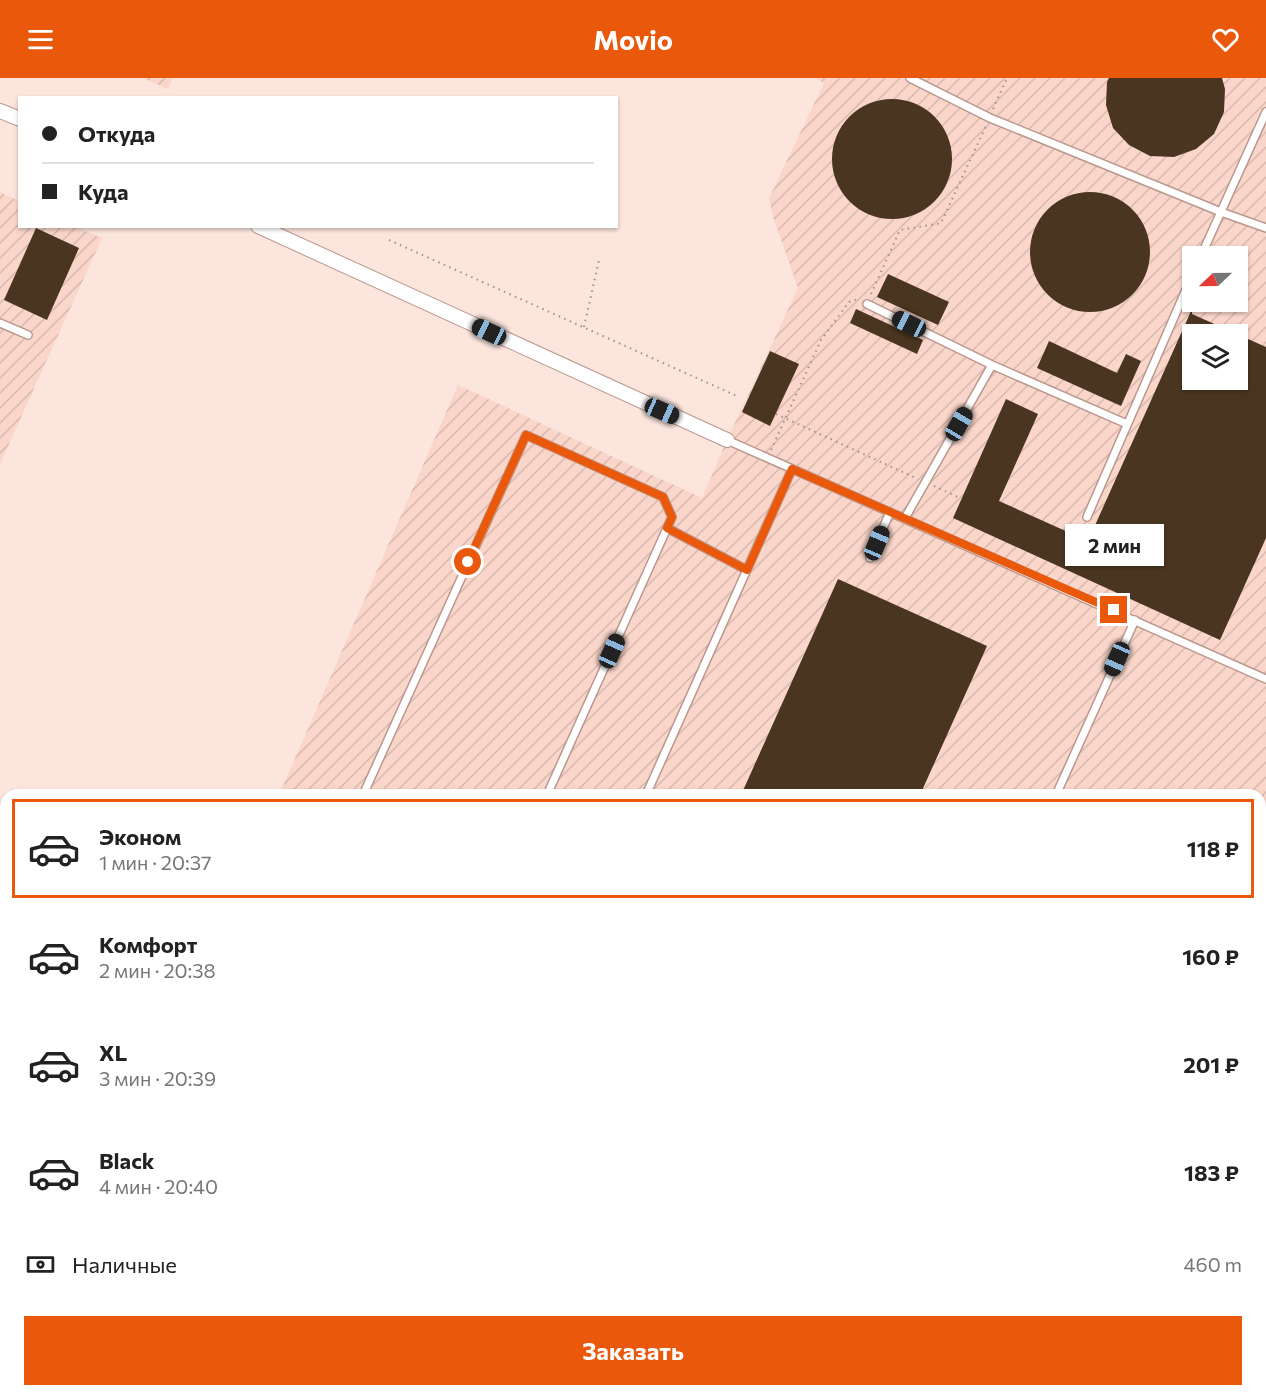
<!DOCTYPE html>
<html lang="ru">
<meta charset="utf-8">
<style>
:root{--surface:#fff;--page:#f2f2f2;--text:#222;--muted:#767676;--line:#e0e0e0;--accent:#ea580c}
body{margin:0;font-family:Commissioner,sans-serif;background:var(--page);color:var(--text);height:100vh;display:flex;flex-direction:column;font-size:22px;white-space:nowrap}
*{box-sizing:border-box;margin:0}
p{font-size:20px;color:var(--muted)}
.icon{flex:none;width:33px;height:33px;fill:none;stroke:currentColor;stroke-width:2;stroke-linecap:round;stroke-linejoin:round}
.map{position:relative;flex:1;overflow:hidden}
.side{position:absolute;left:0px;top:711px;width:1266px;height:608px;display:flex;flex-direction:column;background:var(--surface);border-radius:18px 18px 0 0;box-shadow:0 2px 4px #0004}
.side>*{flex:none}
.top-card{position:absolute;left:18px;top:18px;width:600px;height:132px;border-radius:0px;box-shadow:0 2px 4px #0004;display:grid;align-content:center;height:132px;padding:0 24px;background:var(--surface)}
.needle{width:39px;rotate:248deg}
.tools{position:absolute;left:1182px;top:168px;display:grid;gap:12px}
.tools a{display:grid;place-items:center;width:66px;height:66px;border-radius:0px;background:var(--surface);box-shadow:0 2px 4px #0004;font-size:30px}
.end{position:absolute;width:27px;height:27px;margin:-14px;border:8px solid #ea580c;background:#fff;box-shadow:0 0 0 3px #fff}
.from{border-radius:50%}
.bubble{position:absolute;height:42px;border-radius:0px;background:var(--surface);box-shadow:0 2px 4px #0004;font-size:20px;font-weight:700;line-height:42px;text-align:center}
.car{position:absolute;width:18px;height:36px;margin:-18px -9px;border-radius:8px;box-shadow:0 0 4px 2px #0007;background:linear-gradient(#222 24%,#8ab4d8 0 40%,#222 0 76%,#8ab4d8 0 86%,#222 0)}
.top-card b{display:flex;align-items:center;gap:21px;height:57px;font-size:22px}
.top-card b+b{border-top:2px solid var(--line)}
.top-card i{width:15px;height:15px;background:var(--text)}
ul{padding:10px 0 0;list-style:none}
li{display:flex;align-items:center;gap:18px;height:99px;margin:0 12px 9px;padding:0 12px;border:3px solid transparent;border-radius:0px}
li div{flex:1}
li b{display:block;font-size:22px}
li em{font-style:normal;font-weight:700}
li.on{border-color:var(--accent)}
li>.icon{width:54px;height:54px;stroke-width:1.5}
.pay{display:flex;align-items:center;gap:15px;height:66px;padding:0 24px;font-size:22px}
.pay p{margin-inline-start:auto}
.primary-button{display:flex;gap:12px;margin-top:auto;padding:12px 24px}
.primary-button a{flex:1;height:69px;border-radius:0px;background:var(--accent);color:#fff;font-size:24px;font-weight:700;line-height:69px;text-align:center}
header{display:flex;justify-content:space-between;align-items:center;height:78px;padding:0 24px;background:var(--accent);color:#fff;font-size:27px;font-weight:700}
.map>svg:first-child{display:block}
</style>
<header><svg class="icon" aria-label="menu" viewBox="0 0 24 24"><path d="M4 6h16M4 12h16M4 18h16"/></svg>Movio<svg class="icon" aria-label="heart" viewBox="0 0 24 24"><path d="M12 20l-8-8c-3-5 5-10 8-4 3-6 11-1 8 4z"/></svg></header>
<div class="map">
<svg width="1266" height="1318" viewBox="0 0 1266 1318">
<defs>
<pattern id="industrial-furrows" width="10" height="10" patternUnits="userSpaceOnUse" patternTransform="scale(1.5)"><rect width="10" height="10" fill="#fad6ca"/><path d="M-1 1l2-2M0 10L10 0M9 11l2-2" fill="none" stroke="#d8b8ae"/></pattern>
</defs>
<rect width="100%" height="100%" fill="#fbe5dd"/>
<path fill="url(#industrial-furrows)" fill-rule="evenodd" d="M143,0H173L168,11Z
M815,0H1266V1318H16L19,1312H1260V717H279L458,307L702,420L727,362L798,210L773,139L769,120L824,5ZM1192,178H1238V224H1192ZM1192,256H1238V302H1192Z
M0,114L19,123L20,148L76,149L102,160L0,386Z"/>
<path fill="#4a3620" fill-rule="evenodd" d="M1109,0H1222L1225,11L1224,34L1214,56L1196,71L1174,79L1150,78L1129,67L1113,50L1106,27L1107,4Z
M832 81a60 60 0 1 1 120 0a60 60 0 1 1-120 0Z
M1030 174a60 60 0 1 1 120 0a60 60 0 1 1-120 0Z
M36,150L79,170L47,242L4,222Z
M888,196L949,224L938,247L877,219Z
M856,231L923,262L917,276L850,245Z
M1192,231V236L1266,269V460L1220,562L953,440L1006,321L1038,336L999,423L1088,463ZM1192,256H1238V302H1192Z
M1049,263L1117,295L1126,276L1141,283L1121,328L1037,290Z
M770,273L799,286L770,348L742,334Z
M838,501L987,568L920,717H741Z"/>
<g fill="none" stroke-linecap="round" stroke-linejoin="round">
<g stroke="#ba978c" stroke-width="10">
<path id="service" d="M910,0L990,40L1221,134L1266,150
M1201,178L1266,34
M867,226L992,287L1127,346
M0,245L28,257
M727,362L1266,601
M1087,439L1192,198
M905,440L992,287
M667,450L747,492
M870,480L890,434
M363,717L526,357L663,419L672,439L547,717
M646,717L792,391
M1056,717L1135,542
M1260,1052L1266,1038
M1260,1108L1266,1110
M164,1312L177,1318
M374,1312V1318
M785,1318L787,1312
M1137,1318L1140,1312"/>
</g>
<g stroke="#ba978c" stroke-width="16">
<path id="minor" d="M0,33L20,41
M258,148L727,362"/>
</g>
<path stroke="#a29089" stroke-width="2" stroke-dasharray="1.5 4.5" stroke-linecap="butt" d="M993,31L1007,0
M389,162L739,319
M871,216L900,152L941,145L986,48
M584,249L599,182
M776,336L918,401
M771,372L821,262L849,224L858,221
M934,408L962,421"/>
<use href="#service" stroke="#fff" stroke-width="7"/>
<use href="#minor" stroke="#fff" stroke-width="14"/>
<g stroke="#72615c" stroke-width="6">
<path id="rail" d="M1260,985L1266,972
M1111,1318L1114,1312"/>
</g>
<use href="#rail" stroke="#fff" stroke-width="4" stroke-dasharray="11" stroke-linecap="butt"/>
</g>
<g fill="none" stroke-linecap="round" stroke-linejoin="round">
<path stroke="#ea580c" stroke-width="8" d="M468,484L526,357L663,419L672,439L667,450L747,492L792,391L1114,532"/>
</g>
</svg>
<div class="tools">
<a><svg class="needle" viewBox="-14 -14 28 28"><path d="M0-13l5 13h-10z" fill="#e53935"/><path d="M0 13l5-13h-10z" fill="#767676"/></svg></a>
<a><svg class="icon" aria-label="layers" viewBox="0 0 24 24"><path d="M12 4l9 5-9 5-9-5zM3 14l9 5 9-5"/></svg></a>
</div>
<i class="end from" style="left:468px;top:484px"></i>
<i class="end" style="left:1114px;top:532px"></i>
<div class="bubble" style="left:1065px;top:446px;width:99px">2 мин</div>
<i class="car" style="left:909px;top:246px;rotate:296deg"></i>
<i class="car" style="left:489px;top:254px;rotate:295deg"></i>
<i class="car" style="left:662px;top:333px;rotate:114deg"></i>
<i class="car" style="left:959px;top:346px;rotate:30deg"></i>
<i class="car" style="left:877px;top:465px;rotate:23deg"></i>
<i class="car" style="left:612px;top:573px;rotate:24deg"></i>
<i class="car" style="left:1117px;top:581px;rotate:204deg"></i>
<div class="top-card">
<b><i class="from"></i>Откуда</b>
<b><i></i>Куда</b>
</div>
<section class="side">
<ul>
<li class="on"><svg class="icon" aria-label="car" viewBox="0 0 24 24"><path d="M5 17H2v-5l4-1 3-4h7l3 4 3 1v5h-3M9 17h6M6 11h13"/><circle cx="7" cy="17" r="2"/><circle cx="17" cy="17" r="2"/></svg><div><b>Эконом</b><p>1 мин · 20:37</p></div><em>118 ₽</em></li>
<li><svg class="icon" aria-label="car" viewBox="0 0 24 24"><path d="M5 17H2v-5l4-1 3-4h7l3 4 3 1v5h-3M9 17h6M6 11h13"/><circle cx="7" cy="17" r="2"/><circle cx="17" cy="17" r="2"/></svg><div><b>Комфорт</b><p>2 мин · 20:38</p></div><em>160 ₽</em></li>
<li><svg class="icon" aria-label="car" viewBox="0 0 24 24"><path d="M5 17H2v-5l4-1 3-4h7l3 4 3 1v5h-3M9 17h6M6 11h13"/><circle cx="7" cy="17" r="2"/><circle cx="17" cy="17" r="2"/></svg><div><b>XL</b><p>3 мин · 20:39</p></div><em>201 ₽</em></li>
<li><svg class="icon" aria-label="car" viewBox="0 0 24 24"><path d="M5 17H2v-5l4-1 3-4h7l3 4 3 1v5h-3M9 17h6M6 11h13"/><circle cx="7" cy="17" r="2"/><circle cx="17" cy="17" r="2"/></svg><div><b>Black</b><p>4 мин · 20:40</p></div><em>183 ₽</em></li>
</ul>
<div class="pay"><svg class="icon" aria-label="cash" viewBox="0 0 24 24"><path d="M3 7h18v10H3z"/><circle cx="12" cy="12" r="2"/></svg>Наличные<p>460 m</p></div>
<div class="primary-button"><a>Заказать</a></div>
</section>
</div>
